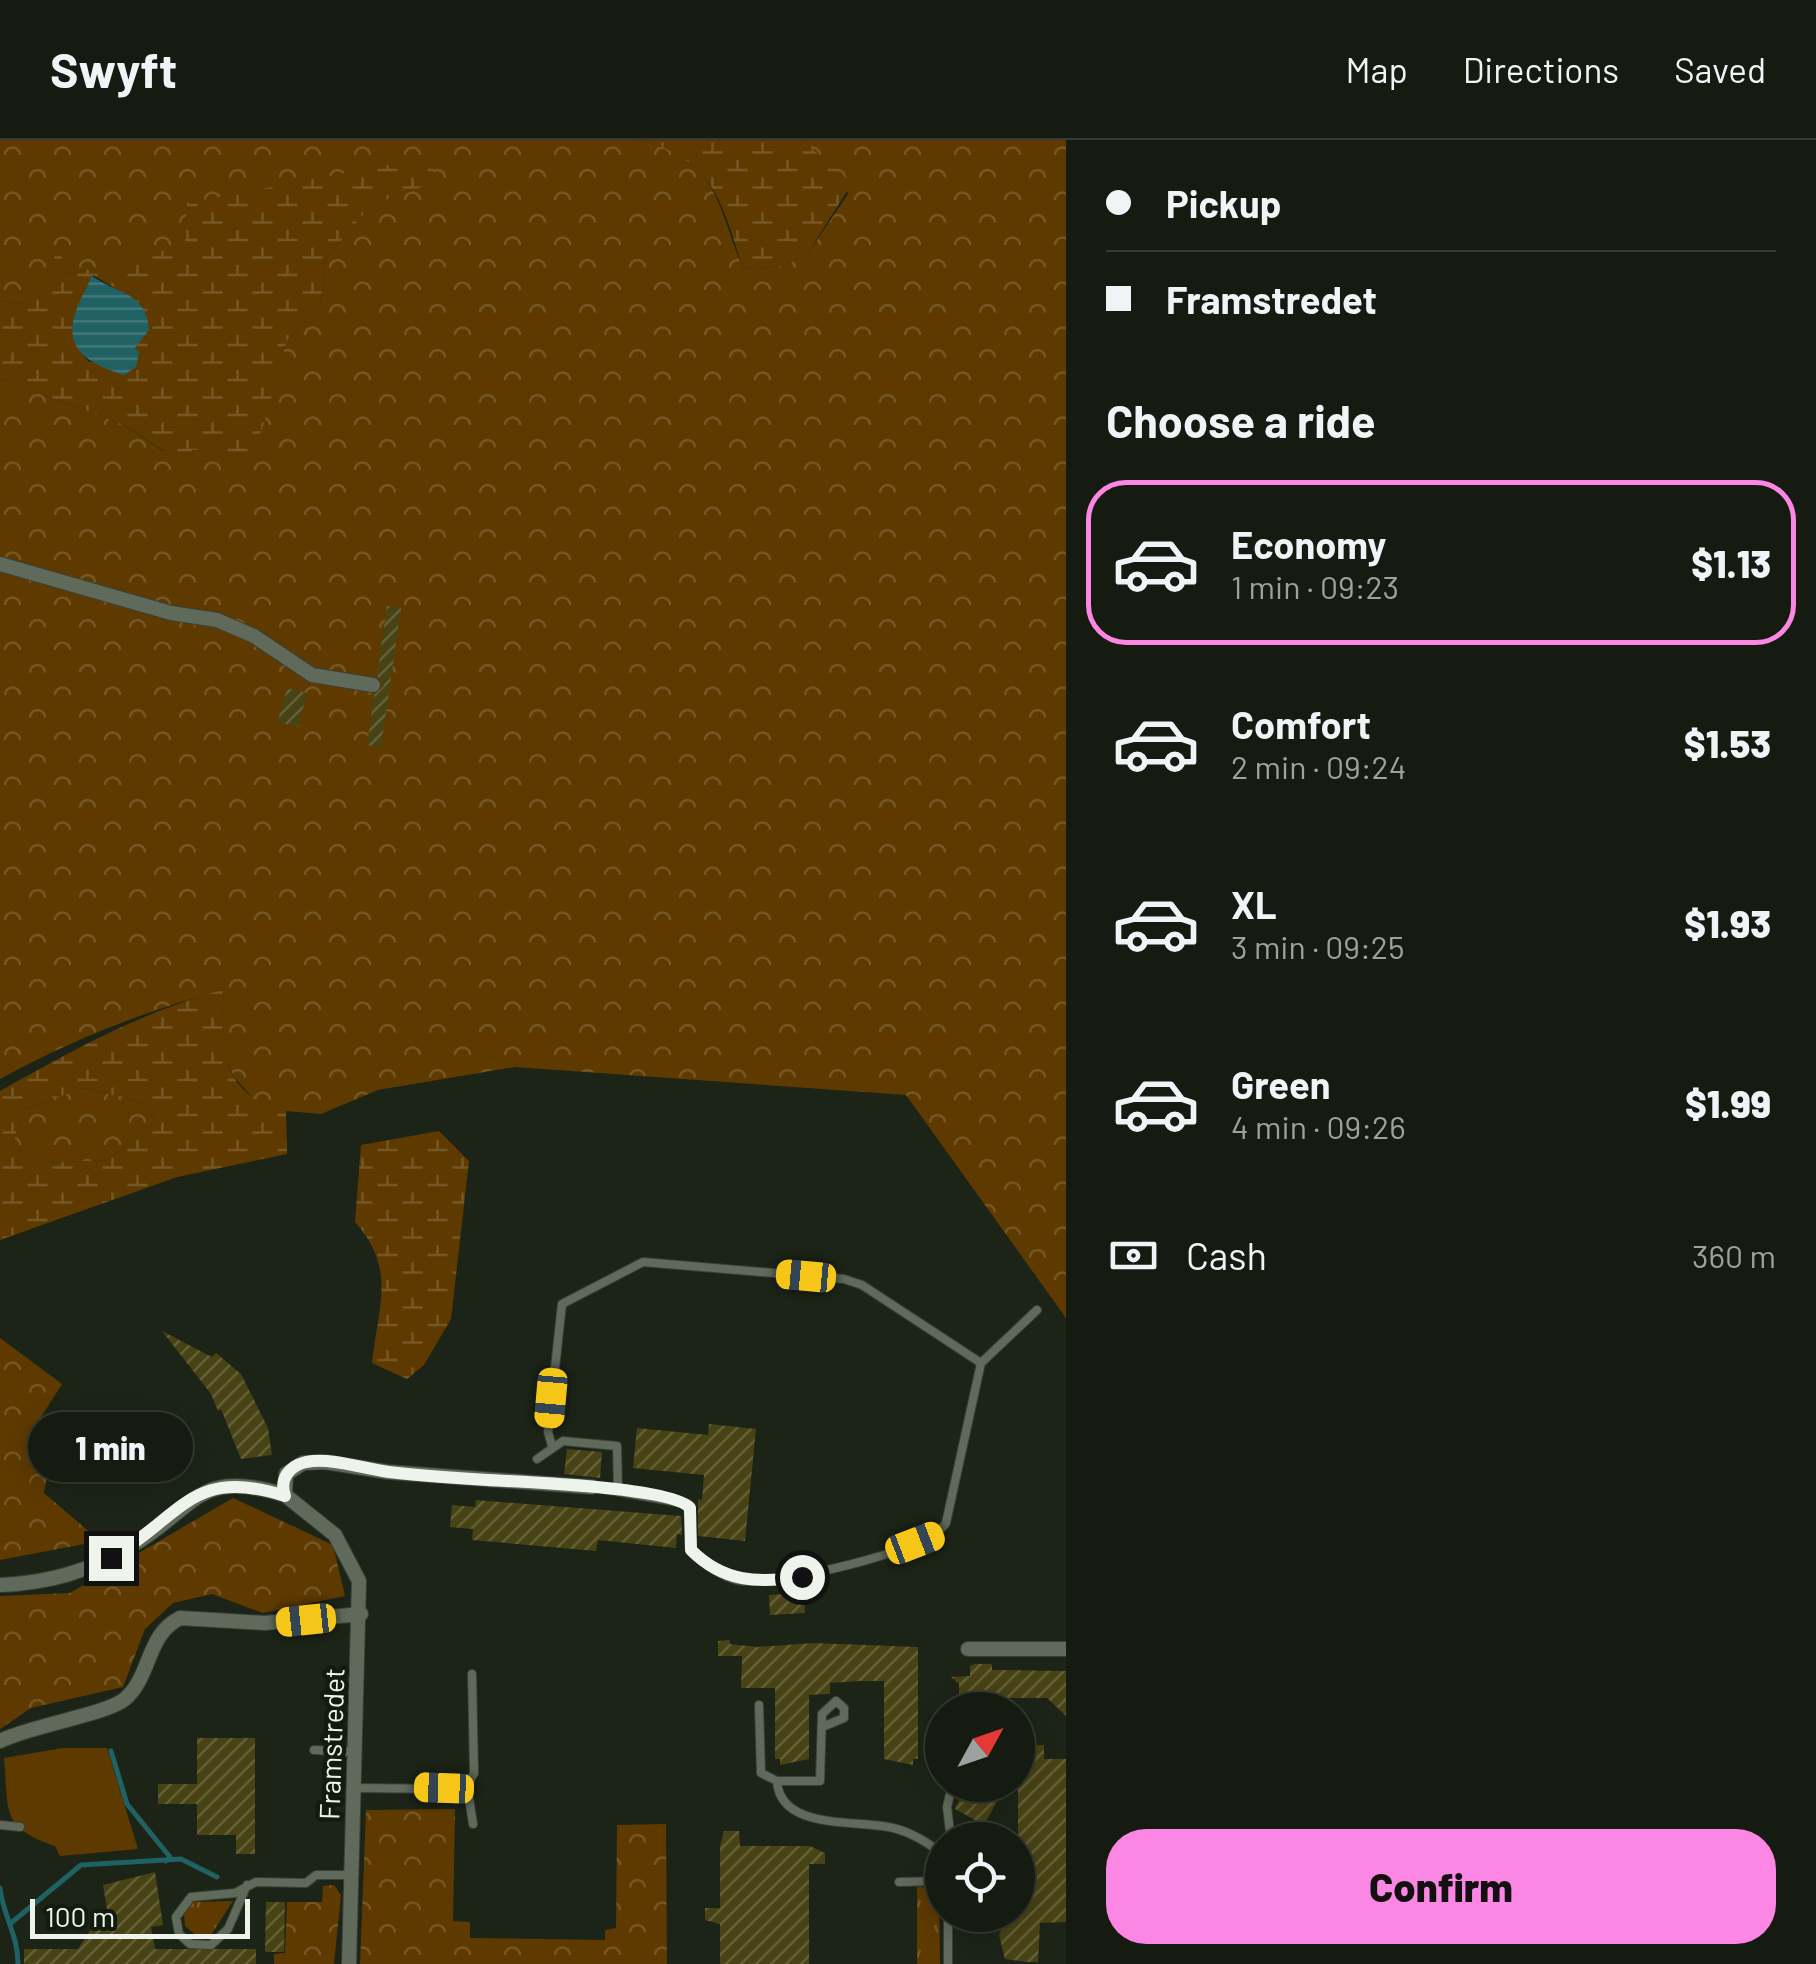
<!DOCTYPE html>
<meta charset="utf-8">
<style>
:root{--surface:#151b11;--page:#1e241a;--text:#f1f3f6;--muted:#9da19f;--line:#343931;--accent:#fc86e4}
body{margin:0;font-family:Barlow,sans-serif;background:var(--page);color:var(--text);height:100vh;display:flex;flex-direction:column;font-size:38px;white-space:nowrap}
*{box-sizing:border-box;margin:0}
p{font-size:32px;color:var(--muted)}
.icon{flex:none;width:55px;height:55px;fill:none;stroke:currentColor;stroke-width:2;stroke-linecap:round;stroke-linejoin:round}
.map{position:relative;flex:1;overflow:hidden}
.side{display:flex;flex-direction:column;background:var(--surface);width:750px}
.side>*{flex:none}
.top-card{display:grid;align-content:center;height:220px;padding:0 40px;background:var(--surface)}
.needle{width:65px;rotate:50deg}
.fabs{position:absolute;left:925px;top:1552px;display:grid;gap:20px}
.fabs a{display:grid;place-items:center;width:110px;height:110px;border-radius:50%;background:var(--surface);box-shadow:0 5px 25px #0003,0 0 0 2px var(--line);font-size:50px}
.scale{position:absolute;left:30px;bottom:25px;width:220px;box-sizing:border-box;padding-left:10px;border:5px solid #eef4eb;border-top:0;font-size:28px;line-height:35px;white-space:nowrap;color:#eef4eb;-webkit-text-stroke:8px #131b0e;paint-order:stroke}
.end{position:absolute;width:45px;height:45px;margin:-22px;border:12px solid #eef4eb;background:#111;box-shadow:0 0 0 5px #111}
.from{border-radius:50%}
.bubble{position:absolute;height:70px;border-radius:35px;background:var(--surface);box-shadow:0 5px 25px #0003,0 0 0 2px var(--line);font-size:32px;font-weight:800;line-height:70px;text-align:center}
.car{position:absolute;width:30px;height:60px;margin:-30px -15px;border-radius:12px;box-shadow:0 0 8px 2px #0007;background:linear-gradient(#f5c518 24%,#345 0 40%,#f5c518 0 76%,#345 0 86%,#f5c518 0)}
.top-card b{display:flex;align-items:center;gap:35px;height:95px;font-size:38px}
.top-card b+b{border-top:2px solid var(--line)}
.top-card i{width:25px;height:25px;background:var(--text)}
ul{padding:0;list-style:none}
li{display:flex;align-items:center;gap:30px;height:165px;margin:0 20px 15px;padding:0 20px;border:5px solid transparent;border-radius:40px}
li div{flex:1}
li b{display:block;font-size:38px}
li em{font-style:normal;font-weight:800}
li.current{border-color:var(--accent)}
li>.icon{width:90px;height:90px;stroke-width:1.5}
h2{padding:0 40px;font-size:45px;line-height:120px}
.pay{display:flex;align-items:center;gap:25px;height:110px;padding:0 40px;font-size:38px}
.pay p{margin-inline-start:auto}
.button{display:flex;gap:20px;margin-top:auto;padding:20px 40px}
.button a{flex:1;height:115px;border-radius:40px;background:var(--accent);color:#111;font-size:40px;font-weight:800;line-height:115px;text-align:center}
header{display:flex;align-items:center;gap:60px;box-sizing:border-box;height:140px;padding:0 50px;background:var(--surface);border-bottom:2px solid var(--line)}
header strong{font-size:48px}
nav{display:flex;gap:55px;margin-inline-start:auto;font-size:35px}
main{display:flex;flex:1;min-height:0}
.map>svg:first-child{display:block}
</style>
<header>
<strong>Swyft</strong>
<nav><a>Map</a><a>Directions</a><a>Saved</a></nav>
</header>
<main>
<div class="map">
<svg width="1066" height="1824" viewBox="0 0 1066 1824">
<defs>
<pattern id="grass-tufts" width="24" height="20" patternUnits="userSpaceOnUse" patternTransform="scale(2.5)"><rect width="24" height="20" fill="#5e3a00"/><path d="M3 7l-1-3M5 7V3M7 7l1-3M15 17l-1-3M17 17v-4M19 17l1-3" fill="none" stroke="#755725"/></pattern>
<pattern id="forest-crowns" width="20" height="18" patternUnits="userSpaceOnUse" patternTransform="scale(2.5)"><rect width="20" height="18" fill="#5e3a00"/><path d="M2 6a3 3 0 1 1 6 0M12 15a3 3 0 1 1 6 0" fill="none" stroke="#755725"/></pattern>
<pattern id="wetland-marsh" width="20" height="14" patternUnits="userSpaceOnUse" patternTransform="scale(2.5)"><rect width="20" height="14" fill="#5e3a00"/><path d="M1 5h8M5 5V1M11 12h8M15 12V8" fill="none" stroke="#755725"/></pattern>
<pattern id="water-rules" width="6" height="5" patternUnits="userSpaceOnUse" patternTransform="scale(2.5)"><rect width="6" height="5" fill="#206163"/><path d="M0 2.5h6" fill="none" stroke="#41787a"/></pattern>
<pattern id="building-hatch" width="6" height="6" patternUnits="userSpaceOnUse" patternTransform="scale(2.5)"><rect width="6" height="6" fill="#484315"/><path d="M-1 1l2-2M0 6l6-6M5 7l2-2" fill="none" stroke="#635f37"/></pattern>
</defs>
<rect width="100%" height="100%" fill="#1c2417"/>
<path fill="url(#grass-tufts)" d="M917,1747L939,1748L940,1824H917Z
M233,1761L211,1795L198,1797L185,1786L184,1773L194,1762Z"/>
<path fill="url(#forest-crowns)" d="M0,0H638C716,16 718,65 743,129L782,126L807,115L848,54L841,34L802,0H1066V1178L906,955L515,927L378,950L321,974L286,971L259,965L234,937L220,907L224,850C146,870 71,900 0,939V239L122,284L163,311L253,310L287,200L320,167L326,119L372,64L389,57L187,64L186,105L67,135L58,107L44,155L19,164L0,161Z
M83,948L148,964L155,982L109,1020L47,1023L12,1007L23,970Z
M0,1198L62,1244L41,1277L54,1299L44,1353L100,1401L0,1420Z
M233,1358L333,1405L345,1456L263,1473L212,1454L173,1463L145,1489L123,1547L31,1568L0,1589V1456L70,1453Z
M455,1669L453,1781L470,1782V1798L605,1800V1790L616,1788L617,1685L666,1684L667,1824H360L366,1670Z
M334,1745L341,1755L334,1824H274V1814L285,1813L287,1762H322L323,1746Z"/>
<path fill="url(#wetland-marsh)" fill-rule="evenodd" d="M638,0H802L852,43L807,115L782,126L743,129C723,64 712,16 638,0Z
M430,17L434,33L428,43L413,51L372,64L326,119L320,167L287,200L263,287L253,310L244,317L193,310L184,317L172,316L122,284L0,239V161L19,164L43,155L58,105L67,135L185,105L187,63ZM93,135L138,162L135,210L139,212L135,223L89,222C59,188 82,171 93,135Z
M225,849C217,905 222,957 286,971L287,1014L177,1037L0,1100V951C73,910 143,871 225,849ZM83,948L148,964L155,982L109,1020L47,1023L12,1007L23,970Z
M439,991L469,1021L451,1179L424,1225L407,1239L372,1223C378,1166 397,1129 355,1082L361,1005Z"/>
<path fill="#5e3a00" d="M63,1608H107L138,1709L60,1716L55,1706C0,1687 9,1672 4,1618Z"/>
<path fill="url(#water-rules)" d="M91,135C115,154 147,151 149,190L135,208L139,212L136,227L124,235C84,222 60,207 79,163C83,153 89,146 91,135Z"/>
<g fill="none" stroke-linecap="round" stroke-linejoin="round">
<path stroke="#206163" stroke-width="5" d="M111,1611L127,1664L170,1717L166,1721
M0,1748C3,1776 18,1794 18,1824
M11,1783L81,1725L181,1719L217,1737"/>
</g>
<path fill="url(#building-hatch)" d="M387,466L401,468L381,607L367,605L374,555L384,546L377,535Z
M287,548L307,553L298,587L278,582Z
M162,1191L212,1217L216,1213L241,1234L268,1288L272,1315L241,1319L221,1269L218,1271L211,1254Z
M709,1284L756,1289L745,1401L698,1396V1359L702,1360L704,1335L633,1328L637,1288L708,1295Z
M567,1309L602,1312L600,1338L564,1334Z
M476,1360L681,1376L682,1395L677,1394L676,1408L598,1400L596,1411L472,1400L473,1389L450,1387L452,1365L475,1367Z
M804,1453L805,1473L770,1475L769,1455Z
M730,1500V1504L757,1507L813,1503L918,1507V1619H913V1625L884,1619V1541H860L830,1543V1554L809,1555V1619L780,1625V1619H775V1548H741L742,1516H718V1501Z
M975,1524H992V1530L1066,1531V1576L1047,1558H998L987,1570H953L959,1564V1544L951,1537L970,1536V1526Z
M197,1598H255V1714H236V1695H197V1664H158V1644H197Z
M1044,1605V1619H1066V1782L1040,1783L1038,1822H1026L1005,1819L999,1795L1008,1775H1018V1620L1022,1619V1606Z
M966,1645H1006L984,1685L955,1669Z
M724,1691H739L740,1706H810L825,1713V1724H809V1824H720V1784L705,1780V1768H720V1706Z
M155,1732L163,1785L151,1787L155,1809H256V1824H24V1809H78L90,1790L110,1787L103,1745Z
M266,1762H285L284,1812H265Z"/>
<g fill="none" stroke-linecap="round" stroke-linejoin="round">
<g stroke="#394036" stroke-width="10">
<path id="lane" d="M981,1223L1037,1170
M552,1306L548,1292L562,1164L643,1122L844,1139L862,1145L981,1223L946,1383C929,1412 772,1447 737,1440C719,1436 703,1422 691,1410L688,1364L592,1347
M537,1319L563,1301L617,1306L618,1349
M759,1565L761,1633L777,1641H820L822,1574L836,1561L844,1568V1578L822,1587
M314,1610L354,1612
M777,1641C780,1691 857,1679 893,1688C910,1692 930,1703 942,1715
M354,1648L455,1649L469,1658L473,1684
M463,1653L474,1633L472,1534
M0,1685L20,1687
M951,1700L947,1667L952,1645
M899,1742L942,1741
M247,1745L228,1789L211,1805L190,1804L179,1794L176,1777L191,1757L235,1753L256,1742L306,1743L316,1735H352
M948,1824V1775"/>
</g>
<g stroke="#394036" stroke-width="16">
<path id="street" d="M0,424L171,473L217,480L254,496L312,535L373,545
M0,1445C50,1443 90,1431 133,1405C198,1366 197,1328 285,1355
M968,1509H1066
M0,1601C32,1585 105,1575 125,1559C152,1535 146,1495 180,1478L265,1483L361,1474
M349,1824L359,1441L335,1395L285,1355L286,1334L303,1323L325,1322L388,1332L592,1347"/>
</g>
<use href="#lane" stroke="#606a5b" stroke-width="8"/>
<use href="#street" stroke="#606a5b" stroke-width="14"/>
</g>
<g fill="none" stroke-linecap="round" stroke-linejoin="round">
<path stroke="#eef4eb" stroke-width="12" d="M111,1418C182,1376 192,1326 285,1356C279,1339 289,1326 306,1322C332,1317 363,1329 389,1332C422,1336 455,1338 488,1340C523,1342 672,1347 690,1368L691,1410C724,1443 758,1443 802,1437"/>
</g>
<g text-anchor="middle" stroke-width="9" stroke-linejoin="round" paint-order="stroke">
<g font-size="28" fill="#eef4eb" stroke="#131b0e">
<text transform="translate(332 1604) rotate(-88)" y="10">Framstredet</text>
</g>
</g>
</svg>
<div class="fabs">
<a><svg class="needle" viewBox="-14 -14 28 28"><path d="M0-13l5 13h-10z" fill="#e53935"/><path d="M0 13l5-13h-10z" fill="#9da19f"/></svg></a>
<a><svg class="icon" aria-label="locate" viewBox="0 0 24 24"><circle cx="12" cy="12" r="6"/><path d="M12 2v4M12 18v4M2 12h4M18 12h4"/></svg></a>
</div>
<div class="scale">100 m</div>
<i class="end from" style="left:802px;top:1437px"></i>
<i class="end" style="left:111px;top:1418px"></i>
<div class="bubble" style="left:28px;top:1272px;width:165px">1 min</div>
<i class="car" style="left:806px;top:1136px;rotate:275deg"></i>
<i class="car" style="left:551px;top:1258px;rotate:185deg"></i>
<i class="car" style="left:915px;top:1403px;rotate:69deg"></i>
<i class="car" style="left:306px;top:1480px;rotate:264deg"></i>
<i class="car" style="left:444px;top:1648px;rotate:272deg"></i>
</div>
<section class="side">
<div class="top-card">
<b><i class="from"></i>Pickup</b>
<b><i></i>Framstredet</b>
</div>
<h2>Choose a ride</h2>
<ul>
<li class="current"><svg class="icon" aria-label="car" viewBox="0 0 24 24"><path d="M5 17H2v-5l4-1 3-4h7l3 4 3 1v5h-3M9 17h6M6 11h13"/><circle cx="7" cy="17" r="2"/><circle cx="17" cy="17" r="2"/></svg><div><b>Economy</b><p>1 min · 09:23</p></div><em>$1.13</em></li>
<li><svg class="icon" aria-label="car" viewBox="0 0 24 24"><path d="M5 17H2v-5l4-1 3-4h7l3 4 3 1v5h-3M9 17h6M6 11h13"/><circle cx="7" cy="17" r="2"/><circle cx="17" cy="17" r="2"/></svg><div><b>Comfort</b><p>2 min · 09:24</p></div><em>$1.53</em></li>
<li><svg class="icon" aria-label="car" viewBox="0 0 24 24"><path d="M5 17H2v-5l4-1 3-4h7l3 4 3 1v5h-3M9 17h6M6 11h13"/><circle cx="7" cy="17" r="2"/><circle cx="17" cy="17" r="2"/></svg><div><b>XL</b><p>3 min · 09:25</p></div><em>$1.93</em></li>
<li><svg class="icon" aria-label="car" viewBox="0 0 24 24"><path d="M5 17H2v-5l4-1 3-4h7l3 4 3 1v5h-3M9 17h6M6 11h13"/><circle cx="7" cy="17" r="2"/><circle cx="17" cy="17" r="2"/></svg><div><b>Green</b><p>4 min · 09:26</p></div><em>$1.99</em></li>
</ul>
<div class="pay"><svg class="icon" aria-label="cash" viewBox="0 0 24 24"><path d="M3 7h18v10H3z"/><circle cx="12" cy="12" r="2"/></svg>Cash<p>360 m</p></div>
<div class="button"><a>Confirm</a></div>
</section>
</main>
